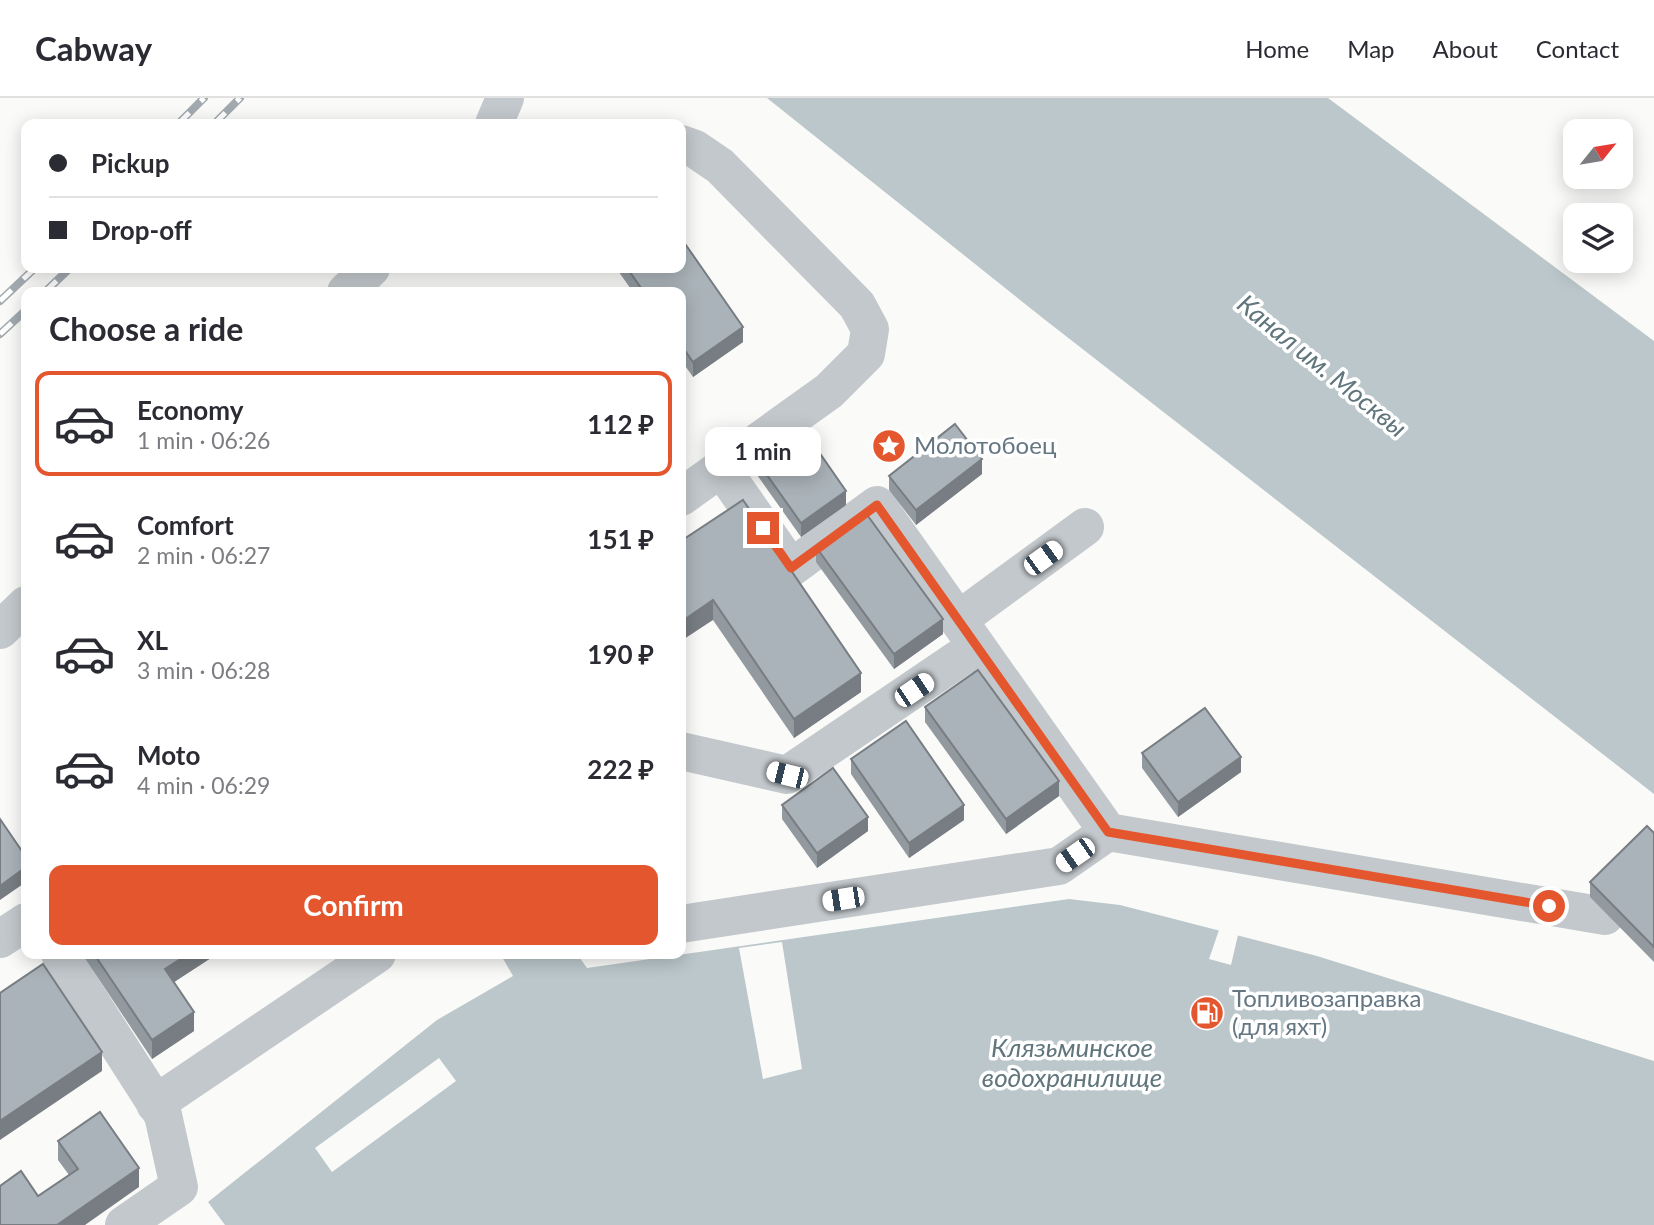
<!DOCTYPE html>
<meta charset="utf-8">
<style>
:root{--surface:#fff;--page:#f2f2f3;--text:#2b2b33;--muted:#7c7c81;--line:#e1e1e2;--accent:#e4572e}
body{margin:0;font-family:Lato,sans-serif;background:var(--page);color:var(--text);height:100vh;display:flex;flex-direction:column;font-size:26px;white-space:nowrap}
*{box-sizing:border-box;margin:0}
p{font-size:23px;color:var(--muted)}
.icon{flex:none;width:38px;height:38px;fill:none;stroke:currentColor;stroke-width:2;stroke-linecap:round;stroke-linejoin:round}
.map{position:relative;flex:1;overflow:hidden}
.side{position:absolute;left:21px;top:189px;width:665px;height:672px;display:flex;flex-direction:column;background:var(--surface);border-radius:14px;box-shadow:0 4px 18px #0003}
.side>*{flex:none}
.banner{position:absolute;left:21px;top:21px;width:665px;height:154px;border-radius:14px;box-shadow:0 4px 18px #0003;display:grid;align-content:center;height:154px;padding:0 28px;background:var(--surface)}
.needle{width:46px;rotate:60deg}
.fabs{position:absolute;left:1563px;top:21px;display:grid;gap:14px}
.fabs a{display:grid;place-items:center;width:70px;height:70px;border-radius:14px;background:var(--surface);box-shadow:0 4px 18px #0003;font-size:35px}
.end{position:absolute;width:32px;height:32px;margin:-16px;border:9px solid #e4572e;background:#fff;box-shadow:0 0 0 4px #fff}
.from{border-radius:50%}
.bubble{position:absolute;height:49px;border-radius:14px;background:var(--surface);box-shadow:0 4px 18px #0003;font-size:23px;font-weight:700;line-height:49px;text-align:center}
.car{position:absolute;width:21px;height:42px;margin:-21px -10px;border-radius:9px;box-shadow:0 0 5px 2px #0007;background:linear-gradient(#fff 24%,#345 0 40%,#fff 0 76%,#345 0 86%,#fff 0)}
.banner b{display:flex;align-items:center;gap:24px;height:66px;font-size:26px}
.banner b+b{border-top:2px solid var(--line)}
.banner i{width:18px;height:18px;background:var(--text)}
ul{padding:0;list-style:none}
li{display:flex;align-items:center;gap:21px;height:105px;margin:0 14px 10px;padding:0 14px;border:4px solid transparent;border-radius:14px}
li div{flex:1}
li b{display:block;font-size:26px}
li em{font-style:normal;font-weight:700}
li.active{border-color:var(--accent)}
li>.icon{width:63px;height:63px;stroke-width:1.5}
h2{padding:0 28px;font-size:32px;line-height:84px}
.primary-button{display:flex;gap:14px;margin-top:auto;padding:14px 28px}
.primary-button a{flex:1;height:80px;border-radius:14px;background:var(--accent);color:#fff;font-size:28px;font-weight:700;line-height:80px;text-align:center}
header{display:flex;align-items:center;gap:42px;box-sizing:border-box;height:98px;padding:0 35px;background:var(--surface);border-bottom:2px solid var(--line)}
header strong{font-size:33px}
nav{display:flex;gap:38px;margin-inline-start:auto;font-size:24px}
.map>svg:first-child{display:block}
</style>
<header>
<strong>Cabway</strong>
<nav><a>Home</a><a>Map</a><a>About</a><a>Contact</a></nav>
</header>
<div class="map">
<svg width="1654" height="1127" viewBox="0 0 1654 1127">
<rect width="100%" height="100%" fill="#fafaf8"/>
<path fill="#bbc7cb" d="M767,0H1328L1654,243V696L1044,221Z
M1069,801L1120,807L1317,858L1654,963V1127H225L208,1104L437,922L513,878L502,859L509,856H577L587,870Z"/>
<path fill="#fafaf8" d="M1219,832L1238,837L1231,867L1209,861Z
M782,844L802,971L763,981L739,850Z
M439,960L456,983L332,1074L315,1050Z"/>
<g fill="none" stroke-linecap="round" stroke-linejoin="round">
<path stroke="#c3c8cc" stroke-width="38" d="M494,26L505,0
M681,46L695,51L720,68L857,207L870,231L866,256L829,293L681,399
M346,194L371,170
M958,522L1085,429
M0,532L26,507
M681,653L787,677L976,549
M1108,734L1605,818
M681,826L1059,768L1108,734L877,407L791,470L721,370
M0,841L26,824
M60,856L163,1017L179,1089L124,1127
M155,1006L377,856"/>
<g stroke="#a2aab0" stroke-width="8">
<path id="rail" d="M178,26L204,0
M214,26L240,0
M45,194L70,170
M0,203L35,170
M0,236L26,212"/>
</g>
<use href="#rail" stroke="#fff" stroke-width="5" stroke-dasharray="16" stroke-linecap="butt"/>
</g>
<path fill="#929a9f" d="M616,170H681L743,244L693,279L681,262V194H633Z
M757,363L846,407L801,439L757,377Z
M982,376L916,427L889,392V378Z
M681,443L861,594L794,640L713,522Z
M816,449L943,536L894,571L816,464Z
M925,609L1059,698L1006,736L925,624Z
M1142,655L1241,674L1178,719L1142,670Z
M851,661L964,722L909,760L851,676Z
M782,707L868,733L817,770L782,721Z
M1654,735V864L1590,799V784Z
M84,856H217L174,884L194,933L152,961L84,859Z
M58,1043L139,1089L38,1098L69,1077L58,1062Z"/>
<path fill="#777d82" d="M743,229V244L693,279V264Z
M982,361V376L916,427V412Z
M846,393V407L801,439V425Z
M713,502V522L681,543V524Z
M943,521V536L894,571V556Z
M861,575V594L794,640V621Z
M1241,659V674L1178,719V704Z
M1059,683V698L1006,736V721Z
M964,707V722L909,760V745Z
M868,719V733L817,770V755Z
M26,769V784L0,802V788Z
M188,856H217L165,890V871Z
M194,914V933L152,961V942Z
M102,954V973L0,1042V1023Z
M139,1070V1089L85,1127H57Z"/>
<path fill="#aab3b9" stroke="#777d82" stroke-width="2" d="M681,140L743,229L693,264L681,247V194H644L627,170H681Z
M955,326L982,361L916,412L889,378Z
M803,331L846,393L801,425L757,363Z
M743,402L861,575L794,621L713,502L681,524V443Z
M865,414L943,521L894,556L816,449Z
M978,572L1059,683L1006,721L925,609Z
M1205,610L1241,659L1178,704L1142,655Z
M906,623L964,707L909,745L851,661Z
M833,670L868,719L817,755L782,707Z
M0,721L26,759V769L0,788Z
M1647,728L1654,735V849L1590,784Z
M94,856H188L165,871L194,914L152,942Z
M43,866L102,954L0,1023V895Z
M100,1014L139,1070L57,1127H0V1088L21,1073L38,1098L78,1071L58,1043Z"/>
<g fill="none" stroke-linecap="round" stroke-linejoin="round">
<path stroke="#e4572e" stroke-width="9" d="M763,430L791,470L877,407L1108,734L1549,808"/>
</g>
<defs>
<g id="sight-disc" transform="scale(1.75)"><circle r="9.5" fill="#e4572e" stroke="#fff"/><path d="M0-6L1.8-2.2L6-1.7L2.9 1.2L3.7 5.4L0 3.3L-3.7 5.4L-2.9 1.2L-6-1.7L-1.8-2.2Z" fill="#fff"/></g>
<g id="fuel-disc" transform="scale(1.75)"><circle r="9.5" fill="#e4572e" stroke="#fff"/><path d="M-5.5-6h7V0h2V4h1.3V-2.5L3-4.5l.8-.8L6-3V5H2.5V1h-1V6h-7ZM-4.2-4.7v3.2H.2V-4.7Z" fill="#fff"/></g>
</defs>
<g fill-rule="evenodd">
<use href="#sight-disc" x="889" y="348"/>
<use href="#fuel-disc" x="1207" y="915"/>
</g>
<g text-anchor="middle" stroke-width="7" stroke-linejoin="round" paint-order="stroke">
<g font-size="24" fill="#657683" stroke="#fff" text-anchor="start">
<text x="914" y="356">Молотобоец</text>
<text x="1232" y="909">Топливозаправка<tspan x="1232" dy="28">(для яхт)</tspan></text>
</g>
<g font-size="26" font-style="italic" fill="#60757c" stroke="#fff">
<text transform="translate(1322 268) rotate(39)" y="9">Канал им. Москвы</text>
<text x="1072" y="959">Клязьминское<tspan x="1072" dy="30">водохранилище</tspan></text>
</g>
</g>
</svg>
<div class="fabs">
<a><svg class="needle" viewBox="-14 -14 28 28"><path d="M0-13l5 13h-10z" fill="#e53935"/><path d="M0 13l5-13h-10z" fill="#7c7c81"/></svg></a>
<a><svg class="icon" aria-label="layers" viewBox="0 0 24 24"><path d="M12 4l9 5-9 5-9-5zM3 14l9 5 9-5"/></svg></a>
</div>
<i class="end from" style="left:1549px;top:808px"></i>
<i class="end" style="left:763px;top:430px"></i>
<div class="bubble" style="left:705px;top:329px;width:116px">1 min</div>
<i class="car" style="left:1043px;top:460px;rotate:54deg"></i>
<i class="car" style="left:914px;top:592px;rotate:56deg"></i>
<i class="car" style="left:787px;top:677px;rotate:284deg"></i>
<i class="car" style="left:1075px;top:757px;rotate:235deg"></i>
<i class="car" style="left:843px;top:801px;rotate:261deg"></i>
<div class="banner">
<b><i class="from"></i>Pickup</b>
<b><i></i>Drop-off</b>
</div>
<section class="side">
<h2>Choose a ride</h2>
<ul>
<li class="active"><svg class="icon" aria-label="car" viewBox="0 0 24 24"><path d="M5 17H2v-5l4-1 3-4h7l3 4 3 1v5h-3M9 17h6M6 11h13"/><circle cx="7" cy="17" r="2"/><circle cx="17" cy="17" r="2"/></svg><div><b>Economy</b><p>1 min · 06:26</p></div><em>112 ₽</em></li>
<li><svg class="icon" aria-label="car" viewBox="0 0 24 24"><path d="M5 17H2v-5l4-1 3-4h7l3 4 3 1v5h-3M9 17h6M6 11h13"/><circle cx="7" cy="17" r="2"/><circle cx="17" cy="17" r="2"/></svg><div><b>Comfort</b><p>2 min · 06:27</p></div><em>151 ₽</em></li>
<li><svg class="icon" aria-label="car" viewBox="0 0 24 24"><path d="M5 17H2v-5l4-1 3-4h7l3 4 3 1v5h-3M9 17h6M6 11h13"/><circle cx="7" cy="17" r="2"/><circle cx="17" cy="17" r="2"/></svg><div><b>XL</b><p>3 min · 06:28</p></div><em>190 ₽</em></li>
<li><svg class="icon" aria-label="car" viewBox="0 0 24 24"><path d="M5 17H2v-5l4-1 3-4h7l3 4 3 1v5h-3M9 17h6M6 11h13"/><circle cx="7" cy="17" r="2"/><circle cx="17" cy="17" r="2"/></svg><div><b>Moto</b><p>4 min · 06:29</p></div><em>222 ₽</em></li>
</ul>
<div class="primary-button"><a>Confirm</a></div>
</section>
</div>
